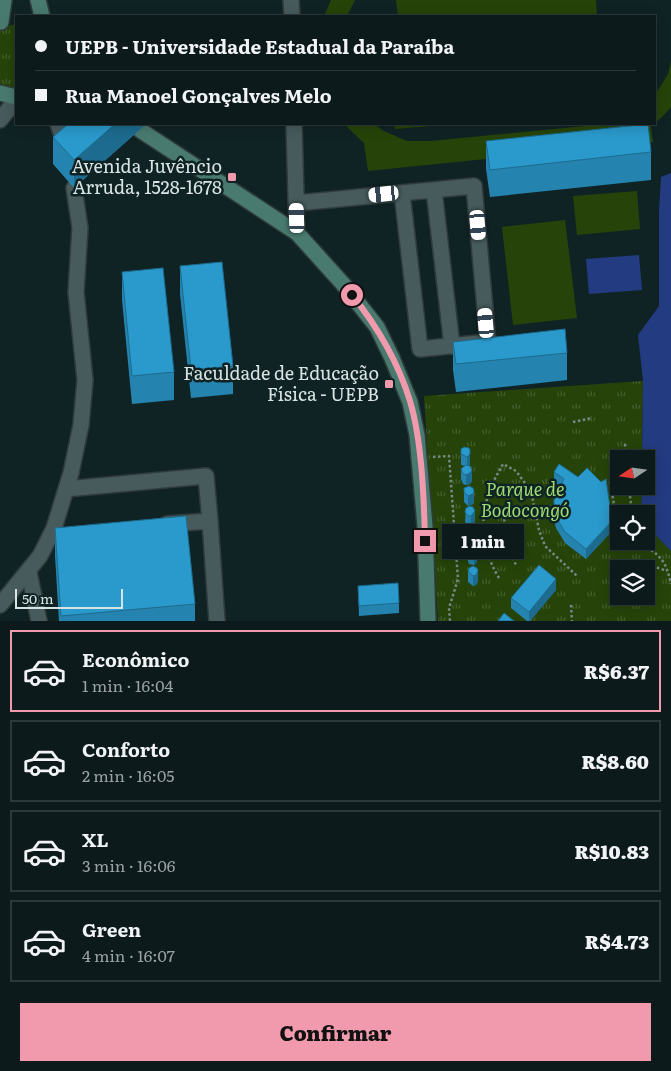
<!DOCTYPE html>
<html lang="pt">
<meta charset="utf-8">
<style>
:root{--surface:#0c1a1b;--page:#1a2728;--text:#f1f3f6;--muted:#9aa1a3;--line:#2c383a;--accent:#f29aad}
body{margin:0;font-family:Literata,serif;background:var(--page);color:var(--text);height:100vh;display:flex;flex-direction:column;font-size:19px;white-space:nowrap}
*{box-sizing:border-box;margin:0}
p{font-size:16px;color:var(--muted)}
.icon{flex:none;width:28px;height:28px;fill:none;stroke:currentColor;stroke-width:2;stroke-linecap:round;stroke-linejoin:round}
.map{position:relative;height:621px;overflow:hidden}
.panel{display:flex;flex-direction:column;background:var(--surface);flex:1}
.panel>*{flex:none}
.hud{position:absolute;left:15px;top:15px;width:641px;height:110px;border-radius:0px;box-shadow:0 2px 12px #0003,0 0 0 1px var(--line);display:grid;align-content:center;height:110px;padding:0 20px;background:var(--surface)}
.needle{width:32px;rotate:257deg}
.buttons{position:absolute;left:610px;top:450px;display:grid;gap:10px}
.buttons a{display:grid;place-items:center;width:45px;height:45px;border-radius:0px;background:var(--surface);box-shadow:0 2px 12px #0003,0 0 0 1px var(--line);font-size:25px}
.scale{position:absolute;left:15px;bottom:12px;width:108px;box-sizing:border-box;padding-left:5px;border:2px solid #d8e4e4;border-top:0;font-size:14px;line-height:18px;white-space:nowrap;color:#d8e4e4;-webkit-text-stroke:4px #102324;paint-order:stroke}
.end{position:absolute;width:22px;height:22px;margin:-11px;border:6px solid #f29aad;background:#111;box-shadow:0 0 0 2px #111}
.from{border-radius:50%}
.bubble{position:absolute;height:35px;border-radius:0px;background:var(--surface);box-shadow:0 2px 12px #0003,0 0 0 1px var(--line);font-size:16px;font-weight:800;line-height:35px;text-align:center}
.car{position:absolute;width:15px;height:30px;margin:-15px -8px;border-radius:6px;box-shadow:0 0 4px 1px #0007;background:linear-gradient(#fff 24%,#345 0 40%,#fff 0 76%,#345 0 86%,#fff 0)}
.hud b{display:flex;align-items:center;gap:18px;height:48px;font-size:19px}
.hud b+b{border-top:1px solid var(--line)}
.hud i{width:12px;height:12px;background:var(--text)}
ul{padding:9px 0 0;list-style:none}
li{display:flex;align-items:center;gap:15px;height:82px;margin:0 10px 8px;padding:0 10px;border:2px solid var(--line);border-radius:0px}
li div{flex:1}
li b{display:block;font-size:19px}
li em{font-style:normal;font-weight:800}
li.selected{border-color:var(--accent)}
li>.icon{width:45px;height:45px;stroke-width:1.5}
.primary-button{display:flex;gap:10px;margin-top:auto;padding:10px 20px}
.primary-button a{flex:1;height:58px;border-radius:0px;background:var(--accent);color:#111;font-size:20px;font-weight:800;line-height:58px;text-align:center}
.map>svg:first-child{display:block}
</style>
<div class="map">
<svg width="671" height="621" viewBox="0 0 671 621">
<defs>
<pattern id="grass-tufts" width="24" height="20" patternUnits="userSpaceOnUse" patternTransform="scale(1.25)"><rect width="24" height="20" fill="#264409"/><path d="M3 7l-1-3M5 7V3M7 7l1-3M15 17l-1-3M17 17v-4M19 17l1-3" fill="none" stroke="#455f2d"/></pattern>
</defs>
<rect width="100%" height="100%" fill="#102324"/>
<path fill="url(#grass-tufts)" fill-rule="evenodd" d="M16,24V90H11L0,85V30L7,26Z
M643,381L642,459H619V486H642L641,514H619V541H646V525L671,551V621H438L424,396ZM619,569H646V596H619Z"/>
<path fill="#264409" d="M331,0H355L347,16H324Z
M396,0H596L597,16H398Z
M671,62V107L664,115L655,123V95L668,74Z
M345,124H374L384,131L407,141H431L605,124H653L651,126L653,142L368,171L364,143L349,129Z
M394,124H456L395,129Z
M637,191L640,229L577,235L573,196Z
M565,220L577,318L513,325L502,227Z"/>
<path fill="#233b80" d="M671,173V551L646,525V514H641L642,486H646V459H642L643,381L638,335L659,306V211L661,177Z
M639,255L642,290L589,294L586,259Z"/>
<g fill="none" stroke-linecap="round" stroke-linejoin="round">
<g stroke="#303c3c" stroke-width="18">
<path id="street" d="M291,0L292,16
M0,120L16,100
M58,124L66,148
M294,124L297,233
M434,190L452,346
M297,203L474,186L488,342L420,349L402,193
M66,489L206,476L210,521
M167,524L210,521L217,621
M29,572L39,621
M0,605L40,556L54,528L71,473L81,425L85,380L76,292L80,228L74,188"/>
</g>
<g stroke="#303c3c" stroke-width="18">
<path id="secondary" d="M38,0L42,16
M1,22L4,0
M0,93L16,97
M140,130L297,233L343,284L377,327L392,358L410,402L417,435L425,526L428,621"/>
</g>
<path stroke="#788787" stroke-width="2.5" stroke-dasharray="2.5 2.5" stroke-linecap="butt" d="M573,422L592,418
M625,444L627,459
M433,457L449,456L458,579L449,608L450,621
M492,484L503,464L516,471L531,491L539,530L545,546L577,576
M611,486L618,530
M629,486L632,514
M639,541C660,557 665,557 671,584
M638,561L667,571
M499,578C480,546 479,518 492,484L511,495C499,518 505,542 516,565
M571,605L572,621"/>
<use href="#street" stroke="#475b5c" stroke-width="15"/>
<use href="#secondary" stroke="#497a6f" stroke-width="15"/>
</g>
<path fill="#2484af" d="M145,124V125L74,188L53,164V137Z
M486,141L651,152V180L490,197L486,169Z
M180,266L233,366V394L191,398L180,294Z
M122,272L174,372V400L132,404L122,300Z
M453,342L567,353V380L456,392L453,370Z
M461,449L470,450V464L468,466L472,481L470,484L466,485L463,484L461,479V469L465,466L461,465Z
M559,464L612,531L586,559L565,543L556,528L554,520V500L560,486L554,482V472Z
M464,492L474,502L473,504L468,506L464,502Z
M466,508L475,522L471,526L475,542L474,545H473L477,562L474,565L469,564L468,561V551L469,546L467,545L465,540V530L470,526H468L465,522Z
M55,528L195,604V621H59L55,556Z
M468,571L478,581L476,585L473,586L468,582Z
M358,586L399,603V613L359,616Z
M556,590L530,621H527L511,608V598Z"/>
<path fill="#1d6b8e" d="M115,124H145V125L74,188V160Z
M470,454V464L467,467V457Z
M472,470V481L470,484L466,485V475Z
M474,491V502L473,504L468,506V496Z
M475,511V522L471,526V516Z
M612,521V531L586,559V549Z
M475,531V542L474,545L470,546V536Z
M477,549V562L474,565V555Z
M478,571V581L476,585L473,586V576Z
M556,579V590L530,621H529V612Z"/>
<path fill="#2a99cb" stroke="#1d6b8e" d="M68,124H115L74,160L53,137Z
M648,124L651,152L490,170L486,141Z
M222,262L233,366L191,370L180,266Z
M163,268L174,372L132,376L122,272Z
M565,329L567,353L456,364L453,342Z
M464,447L469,448L470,450V454L467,457L461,454V449Z
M559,464L578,477L587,468L601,482L606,479L612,521L586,549L565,532L556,517L554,509V500L558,490L564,479L554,472Z
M466,465L470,466L472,470L470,473L466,475L463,474L461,469Z
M469,486L473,488L474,491L473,494L468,496L464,492V488Z
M470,506L473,507L475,511L471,516H468L465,512L466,508Z
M186,516L195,604L61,616L55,528Z
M470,526L473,527L475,531L474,534L470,536L467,535L465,530Z
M473,545L477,549V552L474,555L469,554L468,551L469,546Z
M539,565L556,579L529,612L511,598Z
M473,566L477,568L478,571L476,575L473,576L468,571L469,568Z
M398,583L399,603L359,606L358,586Z
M504,613L514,621H498Z"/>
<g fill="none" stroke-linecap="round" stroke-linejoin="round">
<path stroke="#f29aad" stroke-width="6" d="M352,295C377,326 398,362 410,401C422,441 424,499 425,541"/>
</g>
<g fill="#f29aad" stroke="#102324" stroke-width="2">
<rect x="227" y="172" width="10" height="10" rx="2.5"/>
<rect x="384" y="379" width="10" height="10" rx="2.5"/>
</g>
<g text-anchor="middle" stroke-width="5" stroke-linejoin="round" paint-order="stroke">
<g font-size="18" fill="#d8e4e4" stroke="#102324" text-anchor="end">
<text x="222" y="173">Avenida Juvêncio<tspan x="222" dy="21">Arruda, 1528-1678</tspan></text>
<text x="379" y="380">Faculdade de Educação<tspan x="379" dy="21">Física - UEPB</tspan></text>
</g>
<g font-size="18" font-style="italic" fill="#9edc73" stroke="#102324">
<text x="525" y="496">Parque de<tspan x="525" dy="21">Bodocongó</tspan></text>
</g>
</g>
</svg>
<div class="buttons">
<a><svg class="needle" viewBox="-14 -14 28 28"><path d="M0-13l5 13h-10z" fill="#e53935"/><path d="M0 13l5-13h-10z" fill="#9aa1a3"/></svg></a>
<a><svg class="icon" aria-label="locate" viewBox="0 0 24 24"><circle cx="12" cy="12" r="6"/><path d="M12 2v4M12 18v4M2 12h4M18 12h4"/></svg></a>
<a><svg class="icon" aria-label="layers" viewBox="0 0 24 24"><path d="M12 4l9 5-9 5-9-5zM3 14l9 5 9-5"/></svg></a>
</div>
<div class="scale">50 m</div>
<i class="end from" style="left:352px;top:295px"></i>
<i class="end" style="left:425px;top:541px"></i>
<div class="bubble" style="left:442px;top:524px;width:82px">1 min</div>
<i class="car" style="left:384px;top:194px;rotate:264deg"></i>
<i class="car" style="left:297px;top:218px;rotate:358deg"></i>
<i class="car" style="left:478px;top:225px;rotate:175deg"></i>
<i class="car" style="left:486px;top:323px;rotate:355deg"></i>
<div class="hud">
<b><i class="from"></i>UEPB - Universidade Estadual da Paraíba</b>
<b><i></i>Rua Manoel Gonçalves Melo</b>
</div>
</div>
<section class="panel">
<ul>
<li class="selected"><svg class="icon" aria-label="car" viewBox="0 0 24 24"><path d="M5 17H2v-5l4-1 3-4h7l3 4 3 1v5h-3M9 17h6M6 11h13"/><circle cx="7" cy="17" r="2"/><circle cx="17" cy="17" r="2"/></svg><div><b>Econômico</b><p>1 min · 16:04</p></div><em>R$6.37</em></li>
<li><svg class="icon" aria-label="car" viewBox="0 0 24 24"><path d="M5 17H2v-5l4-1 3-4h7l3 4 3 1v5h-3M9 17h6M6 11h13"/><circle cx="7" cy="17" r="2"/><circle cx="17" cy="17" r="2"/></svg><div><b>Conforto</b><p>2 min · 16:05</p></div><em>R$8.60</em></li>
<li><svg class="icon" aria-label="car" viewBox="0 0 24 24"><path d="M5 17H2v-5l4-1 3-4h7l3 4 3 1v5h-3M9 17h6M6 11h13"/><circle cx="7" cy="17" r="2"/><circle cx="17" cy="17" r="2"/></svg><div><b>XL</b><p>3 min · 16:06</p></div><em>R$10.83</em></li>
<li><svg class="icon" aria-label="car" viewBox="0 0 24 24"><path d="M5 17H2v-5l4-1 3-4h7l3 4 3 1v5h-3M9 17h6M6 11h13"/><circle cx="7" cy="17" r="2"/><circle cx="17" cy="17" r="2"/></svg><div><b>Green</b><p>4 min · 16:07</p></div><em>R$4.73</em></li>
</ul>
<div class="primary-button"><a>Confirmar</a></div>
</section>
